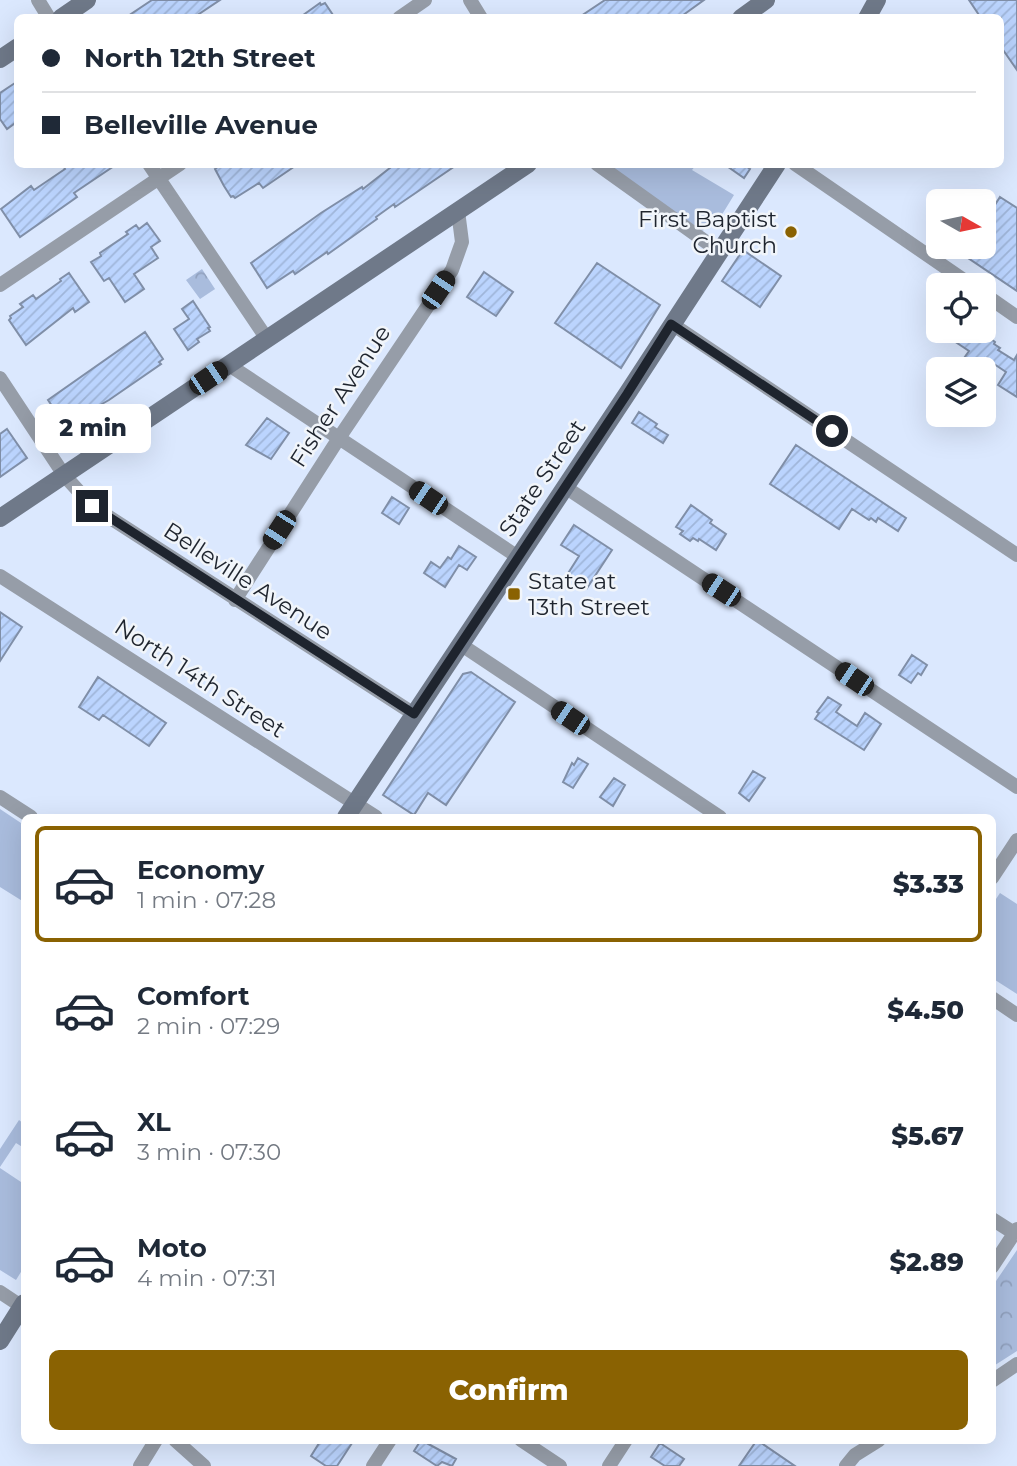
<!DOCTYPE html>
<meta charset="utf-8">
<style>
:root{--surface:#fff;--page:#f2f2f3;--text:#1f2937;--muted:#747a83;--line:#e0e1e3;--accent:#8a6202}
body{margin:0;font-family:Montserrat,sans-serif;background:var(--page);color:var(--text);height:100vh;display:flex;flex-direction:column;font-size:26px;white-space:nowrap}
*{box-sizing:border-box;margin:0}
p{font-size:23px;color:var(--muted)}
.icon{flex:none;width:38px;height:38px;fill:none;stroke:currentColor;stroke-width:2;stroke-linecap:round;stroke-linejoin:round}
.map{position:relative;flex:1;overflow:hidden}
.drawer{position:absolute;left:21px;top:814px;width:975px;height:630px;display:flex;flex-direction:column;background:var(--surface);border-radius:10px;box-shadow:0 7px 28px #0002}
.drawer>*{flex:none}
.hud{position:absolute;left:14px;top:14px;width:990px;height:154px;border-radius:10px;box-shadow:0 7px 28px #0002;display:grid;align-content:center;height:154px;padding:0 28px;background:var(--surface)}
.needle{width:46px;rotate:99deg}
.controls{position:absolute;left:926px;top:189px;display:grid;gap:14px}
.controls a{display:grid;place-items:center;width:70px;height:70px;border-radius:10px;background:var(--surface);box-shadow:0 7px 28px #0002;font-size:35px}
.end{position:absolute;width:32px;height:32px;margin:-16px;border:9px solid #1e242e;background:#fff;box-shadow:0 0 0 4px #fff}
.from{border-radius:50%}
.bubble{position:absolute;height:49px;border-radius:10px;background:var(--surface);box-shadow:0 7px 28px #0002;font-size:23px;font-weight:800;line-height:49px;text-align:center}
.car{position:absolute;width:21px;height:42px;margin:-21px -10px;border-radius:9px;box-shadow:0 0 5px 2px #0007;background:linear-gradient(#222 24%,#8ab4d8 0 40%,#222 0 76%,#8ab4d8 0 86%,#222 0)}
.hud b{display:flex;align-items:center;gap:24px;height:66px;font-size:26px}
.hud b+b{border-top:2px solid var(--line)}
.hud i{width:18px;height:18px;background:var(--text)}
ul{padding:12px 0 0;list-style:none}
li{display:flex;align-items:center;gap:21px;height:116px;margin:0 14px 10px;padding:0 14px;border:4px solid transparent;border-radius:10px}
li div{flex:1}
li b{display:block;font-size:26px}
li em{font-style:normal;font-weight:800}
li.on{border-color:var(--accent)}
li>.icon{width:63px;height:63px;stroke-width:1.5}
.action{display:flex;gap:14px;margin-top:auto;padding:14px 28px}
.action a{flex:1;height:80px;border-radius:10px;background:var(--accent);color:#fff;font-size:28px;font-weight:800;line-height:80px;text-align:center}
.map>svg:first-child{display:block}
</style>
<div class="map">
<svg width="1017" height="1466" viewBox="0 0 1017 1466">
<defs>
<pattern id="park-crowns" width="20" height="18" patternUnits="userSpaceOnUse" patternTransform="scale(1.75)"><rect width="20" height="18" fill="#a9bcdd"/><path d="M2 6a3 3 0 1 1 6 0M12 15a3 3 0 1 1 6 0" fill="none" stroke="#91a1be"/></pattern>
<pattern id="building-hatch" width="6" height="6" patternUnits="userSpaceOnUse" patternTransform="scale(1.75)"><rect width="6" height="6" fill="#bbd4fe"/><path d="M-1 1l2-2M0 6l6-6M5 7l2-2" fill="none" stroke="#a0b6da"/></pattern>
</defs>
<rect width="100%" height="100%" fill="#dbe8fe"/>
<path fill="#a9bcdd" d="M604,165H696L692,170L734,195L715,226H705L703,231Z
M0,809L24,825V902L0,887Z
M1000,893L1017,904V994L992,978V905Z
M19,1120L24,1124V1148L16,1143L0,1167V1149Z
M0,1168L24,1184V1267L16,1280L0,1270Z"/>
<path fill="url(#park-crowns)" d="M202,269L215,289L200,299L186,280Z
M1017,1250V1351L992,1367V1287Z"/>
<path fill="url(#building-hatch)" stroke="#808fa8" stroke-width="2" d="M152,0H220L193,18H125Z
M605,0H704L679,18H578Z
M969,0H1017V70L1001,47V18H981Z
M320,3L321,5L325,3L335,18H299Z
M18,81V121L7,129L0,119V93Z
M62,164H117L74,193L77,197L20,237L1,209L31,186L34,190L65,169Z
M222,164H298L263,188L259,183L235,198L233,196L231,197L224,186L215,169Z
M395,164H458L395,207L394,204L376,217L377,219L328,254L327,252L295,274L293,271L267,288L251,263L321,213L362,187L363,189Z
M724,164H743L750,169L744,178Z
M1000,197L1017,208V291L962,254L967,247H984V222Z
M147,223L160,241L151,247L158,258L134,274L144,289L125,302L109,278L104,281L91,262L101,256L100,253L128,234L126,232L136,225L139,229Z
M743,250L781,276L760,307L722,281Z
M597,263L660,305L621,368L555,323Z
M484,272L513,292L496,316L467,297Z
M69,273L89,302L75,312L73,308L26,345L9,320L11,318L10,316L23,307L20,304L33,295L36,299L61,281L60,279Z
M193,301L210,327L208,328L210,331L197,339L199,342L188,350L174,329L189,319L182,309Z
M939,331H981L995,342L994,344L1000,348L998,350L1014,360L1017,355V397L998,385L1006,372L985,358L975,369L962,361L969,351Z
M145,332L163,359L159,362L161,364L109,400L65,425L48,400Z
M639,412L657,424L655,427L668,435L663,443L632,423Z
M267,418L289,433L271,459L246,445Z
M7,429L27,458L0,477V434Z
M796,445L906,518L898,531L878,518L876,522L871,518L869,520L852,509L839,529L770,484Z
M392,497L409,508L399,524L382,513Z
M691,505L712,520L710,523L726,534L716,550L699,539L698,541L693,538L690,541L680,534L683,531L676,527Z
M574,525L612,550L587,588L567,575L579,556L561,545Z
M459,546L476,557L467,570L459,565L445,587L424,573L431,562L440,568L448,557L451,559Z
M0,612L22,627L0,661Z
M912,655L927,665L921,675L918,673L911,683L899,675Z
M471,672L515,702L446,805L428,793L414,815L383,795L463,674Z
M98,677L166,723L149,746L103,715L99,720L79,707Z
M828,697L841,705L836,712L857,726L865,713L881,724L864,750L815,719L819,713L817,712Z
M578,758L588,764L573,788L563,782L572,763L574,765Z
M753,771L765,778L749,801L739,793Z
M614,778L625,785L613,806L600,797Z
M321,1440H354L337,1466H326L311,1456Z
M421,1440L456,1459L452,1466L442,1462L437,1466L414,1451Z
M757,1440L795,1466H739Z
M660,1443L684,1459L679,1466H665L651,1457Z"/>
<g fill="none" stroke-linecap="round" stroke-linejoin="round">
<path stroke="#969da8" stroke-width="14" d="M38,0L49,18
M470,0L481,18
M399,18L425,0
M149,164L267,339
M597,164L720,252
M795,164L971,285
M0,285L180,164
M984,294L1017,317
M672,324L1017,555
M229,365L518,557
M0,378L64,475L92,506L414,714
M565,487L1017,787
M0,576L376,817
M235,600L339,438L452,270L462,242L458,211
M460,644L720,817
M0,797L31,817
M992,878L1017,840
M992,998L1017,1015
M992,1219L1014,1233
M992,1267L1017,1229
M0,1292L24,1308
M992,1381L1017,1364
M175,1440L204,1466
M521,1440L560,1466
M140,1466L156,1440
M373,1466L390,1440
M609,1466L626,1440
M846,1466L855,1455L879,1440"/>
<path stroke="#6f7989" stroke-width="18" d="M61,18L87,0
M741,18L766,0
M867,18L877,0
M0,59L18,47
M0,518L528,164
M346,817L627,394L777,164
M0,1341L24,1303"/>
</g>
<g fill="none" stroke-linecap="round" stroke-linejoin="round">
<path stroke="#1e242e" stroke-width="9" d="M92,506L414,714L627,394L671,324L832,431"/>
</g>
<g fill="#8a6202" stroke="#f1f5fa" stroke-width="2.5">
<circle cx="791" cy="232" r="7"/>
<rect x="507" y="587" width="14" height="14" rx="3.5"/>
</g>
<g text-anchor="middle" stroke-width="5" stroke-linejoin="round" paint-order="stroke">
<g font-size="23" fill="#1e242e" stroke="#f1f5fa" text-anchor="end">
<text x="777" y="227">First Baptist<tspan x="777" dy="26">Church</tspan></text>
<text x="528" y="589" text-anchor="start">State at<tspan x="528" dy="26">13th Street</tspan></text>
</g>
<g font-size="23" fill="#1e242e" stroke="#f1f5fa">
<text transform="translate(340 396) rotate(-57)" y="8">Fisher Avenue</text>
<text transform="translate(542 478) rotate(-56)" y="8">State Street</text>
<text transform="translate(248 581) rotate(33)" y="8">Belleville Avenue</text>
<text transform="translate(200 678) rotate(33)" y="8">North 14th Street</text>
</g>
</g>
</svg>
<div class="controls">
<a><svg class="needle" viewBox="-14 -14 28 28"><path d="M0-13l5 13h-10z" fill="#e53935"/><path d="M0 13l5-13h-10z" fill="#747a83"/></svg></a>
<a><svg class="icon" aria-label="locate" viewBox="0 0 24 24"><circle cx="12" cy="12" r="6"/><path d="M12 2v4M12 18v4M2 12h4M18 12h4"/></svg></a>
<a><svg class="icon" aria-label="layers" viewBox="0 0 24 24"><path d="M12 4l9 5-9 5-9-5zM3 14l9 5 9-5"/></svg></a>
</div>
<i class="end from" style="left:832px;top:431px"></i>
<i class="end" style="left:92px;top:506px"></i>
<div class="bubble" style="left:35px;top:404px;width:116px">2 min</div>
<i class="car" style="left:438px;top:290px;rotate:34deg"></i>
<i class="car" style="left:208px;top:378px;rotate:56deg"></i>
<i class="car" style="left:428px;top:498px;rotate:304deg"></i>
<i class="car" style="left:279px;top:530px;rotate:213deg"></i>
<i class="car" style="left:721px;top:590px;rotate:303deg"></i>
<i class="car" style="left:854px;top:679px;rotate:304deg"></i>
<i class="car" style="left:570px;top:718px;rotate:304deg"></i>
<div class="hud">
<b><i class="from"></i>North 12th Street</b>
<b><i></i>Belleville Avenue</b>
</div>
<section class="drawer">
<ul>
<li class="on"><svg class="icon" aria-label="car" viewBox="0 0 24 24"><path d="M5 17H2v-5l4-1 3-4h7l3 4 3 1v5h-3M9 17h6M6 11h13"/><circle cx="7" cy="17" r="2"/><circle cx="17" cy="17" r="2"/></svg><div><b>Economy</b><p>1 min · 07:28</p></div><em>$3.33</em></li>
<li><svg class="icon" aria-label="car" viewBox="0 0 24 24"><path d="M5 17H2v-5l4-1 3-4h7l3 4 3 1v5h-3M9 17h6M6 11h13"/><circle cx="7" cy="17" r="2"/><circle cx="17" cy="17" r="2"/></svg><div><b>Comfort</b><p>2 min · 07:29</p></div><em>$4.50</em></li>
<li><svg class="icon" aria-label="car" viewBox="0 0 24 24"><path d="M5 17H2v-5l4-1 3-4h7l3 4 3 1v5h-3M9 17h6M6 11h13"/><circle cx="7" cy="17" r="2"/><circle cx="17" cy="17" r="2"/></svg><div><b>XL</b><p>3 min · 07:30</p></div><em>$5.67</em></li>
<li><svg class="icon" aria-label="car" viewBox="0 0 24 24"><path d="M5 17H2v-5l4-1 3-4h7l3 4 3 1v5h-3M9 17h6M6 11h13"/><circle cx="7" cy="17" r="2"/><circle cx="17" cy="17" r="2"/></svg><div><b>Moto</b><p>4 min · 07:31</p></div><em>$2.89</em></li>
</ul>
<div class="action"><a>Confirm</a></div>
</section>
</div>
